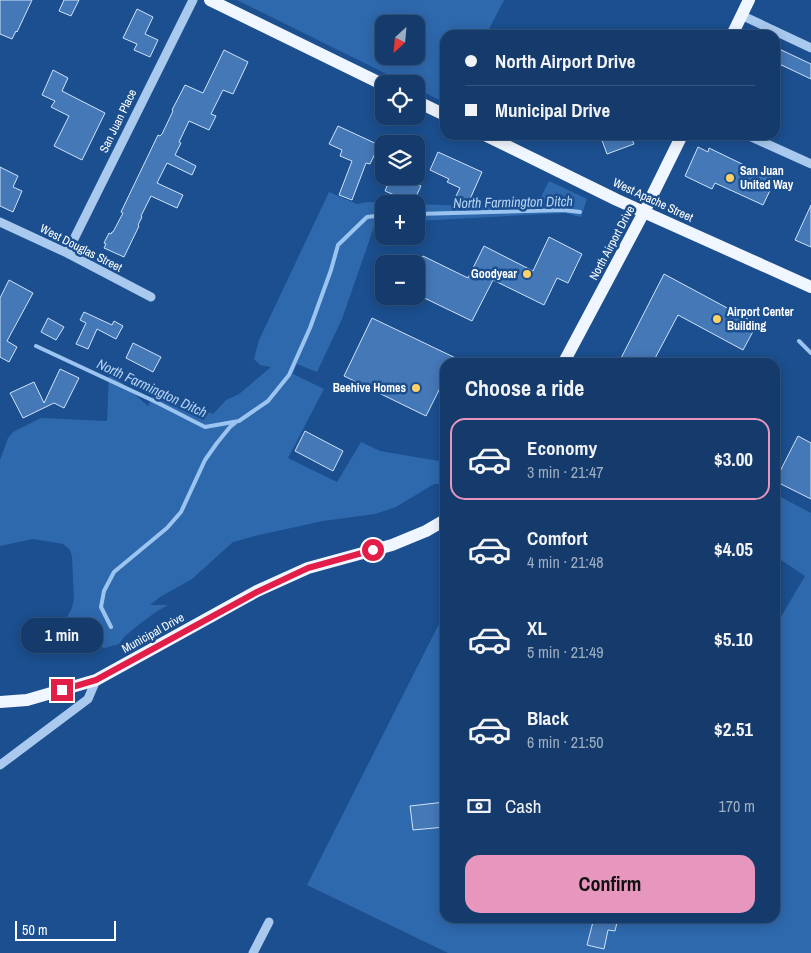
<!DOCTYPE html>
<meta charset="utf-8">
<style>
:root{--surface:#143b6b;--page:#1d4271;--text:#f1f3f6;--muted:#9dadc1;--line:#33557e;--accent:#e797bd}
body{margin:0;font-family:"Archivo Narrow",sans-serif;background:var(--page);color:var(--text);height:100vh;display:flex;flex-direction:column;font-size:19px;white-space:nowrap}
*{box-sizing:border-box;margin:0}
p{font-size:16px;color:var(--muted)}
.icon{flex:none;width:28px;height:28px;fill:none;stroke:currentColor;stroke-width:2;stroke-linecap:round;stroke-linejoin:round}
.map{position:relative;flex:1;overflow:hidden}
.details{position:absolute;left:440px;top:358px;width:340px;height:565px;display:flex;flex-direction:column;background:var(--surface);border-radius:15px;box-shadow:0 2px 12px #0003,0 0 0 1px var(--line)}
.details>*{flex:none}
.guide{position:absolute;left:440px;top:30px;width:340px;height:110px;border-radius:15px;box-shadow:0 2px 12px #0003,0 0 0 1px var(--line);display:grid;align-content:center;height:110px;padding:0 25px;background:var(--surface)}
.needle{width:32px;rotate:206deg}
.controls{position:absolute;left:375px;top:15px;display:grid;gap:10px}
.controls a{display:grid;place-items:center;width:50px;height:50px;border-radius:10px;background:var(--surface);box-shadow:0 2px 12px #0003,0 0 0 1px var(--line);font-size:25px}
.scale{position:absolute;left:15px;bottom:12px;width:101px;box-sizing:border-box;padding-left:5px;border:2px solid #fff;border-top:0;font-size:14px;line-height:18px;white-space:nowrap;color:#fff;-webkit-text-stroke:4px #1b4f8f;paint-order:stroke}
.end{position:absolute;width:22px;height:22px;margin:-11px;border:6px solid #e11d48;background:#fff;box-shadow:0 0 0 2px #fff}
.from{border-radius:50%}
.bubble{position:absolute;height:35px;border-radius:15px;background:var(--surface);box-shadow:0 2px 12px #0003,0 0 0 1px var(--line);font-size:16px;font-weight:700;line-height:35px;text-align:center}
.guide b{display:flex;align-items:center;gap:18px;height:48px;font-size:19px}
.guide b+b{border-top:1px solid var(--line)}
.guide i{width:12px;height:12px;background:var(--text)}
ul{padding:0;list-style:none}
li{display:flex;align-items:center;gap:15px;height:82px;margin:0 10px 8px;padding:0 15px;border:2px solid transparent;border-radius:15px}
li div{flex:1}
li b{display:block;font-size:19px}
li em{font-style:normal;font-weight:700}
li.current{border-color:var(--accent)}
li>.icon{width:45px;height:45px;stroke-width:1.5}
h2{padding:0 25px;font-size:22px;line-height:60px}
.pay{display:flex;align-items:center;gap:12px;height:55px;padding:0 25px;font-size:19px}
.pay p{margin-inline-start:auto}
.button{display:flex;gap:10px;margin-top:auto;padding:10px 25px}
.button a{flex:1;height:58px;border-radius:15px;background:var(--accent);color:#111;font-size:20px;font-weight:700;line-height:58px;text-align:center}
.map>svg:first-child{display:block}
</style>
<div class="map">
<svg width="811" height="953" viewBox="0 0 811 953">
<rect width="100%" height="100%" fill="#1b4f8f"/>
<path fill="#2e69ad" fill-rule="evenodd" d="M237,0H504L486,35H445V103L416,88V84H407ZM384,24H416V56H384Z
M549,181L587,199L581,217L565,213L416,221V204L469,206L538,203Z
M329,192L357,204L368,202L416,204H384V223L375,224L342,319L317,372L297,364L293,374L324,389L288,458L337,482L361,442L380,451L445,462V481L442,484H434L396,507L375,514L323,521L259,535L233,542L192,579L160,597L150,605H168L156,612L137,626L124,637L119,644L104,648L62,626L72,608L74,599L72,557L70,550L63,544L33,539L0,546V460L8,438L13,432L41,418L107,421L109,372L148,406L154,394L213,414L226,400L239,394L271,367L260,365L254,359L259,340Z
M775,494L811,513V953H448L307,885L445,612V918H775V627L805,576L775,556Z"/>
<g fill="none" stroke-linecap="round" stroke-linejoin="round">
<path stroke="#9cc4f0" stroke-width="4" d="M416,214L563,210L580,212
M799,341L811,353
M36,346L156,402L205,427L239,421L268,401L289,375L310,328L331,270L338,245L367,217L384,215
M111,627L101,607L104,591L114,572L167,528L181,512L205,460L217,443L230,427L235,423"/>
</g>
<path fill="#4478b7" stroke="#cfe3fa" d="M0,0H32L17,32L16,31L12,39L0,34Z
M64,0H79L71,16L59,11Z
M137,9L153,17L145,34L158,40L150,57L134,50L137,44L123,38Z
M775,47L811,64V79L775,62Z
M224,50L248,62L233,94L223,90L211,114L216,116L209,130L189,121L179,142L181,143L175,155L196,166L192,175L167,163L157,183L183,195L177,208L151,196L141,216L142,217L138,225L139,226L124,257L104,248L106,244L104,243L109,233L111,234L112,232H113L123,213L121,212L158,135L160,136L162,134L173,111L172,110L185,85L203,93Z
M53,70L68,78L62,91L105,113L82,160L54,146L69,116L51,107L55,101L42,95Z
M338,126L379,145L370,164L366,163L352,200L339,195L352,161L340,156L342,150L329,144Z
M600,135H630L634,144L607,154Z
M698,147L708,152L709,148L775,180L763,205L715,183L712,189L685,176Z
M438,152L482,172L467,206L454,200L460,188L447,182L449,179L430,170Z
M0,167L18,176L13,187L22,191L13,212L0,206Z
M391,176H400L421,186L413,203L385,191Z
M811,205V247L795,240Z
M549,237L582,254L568,283L557,278L544,305L493,280L472,321L416,294V270L423,256L468,278L484,246L533,271Z
M664,274L757,324L743,350L678,315L653,362H619Z
M9,280L33,293L7,341L17,347L9,362L0,357V298Z
M84,312L112,325L114,321L123,326L116,339L97,329L88,349L76,344L86,323L80,320Z
M48,318L64,327L56,340L41,332Z
M372,318L464,362H445V378L426,416L344,376Z
M133,343L161,357L153,372L126,358Z
M60,369L79,378L64,408L54,403L23,418L10,393L34,382L44,403Z
M305,431L343,451L333,471L295,451Z
M798,436L811,443V499L775,481Z
M445,802V827L413,830L410,806Z
M594,918H618L615,931L608,930L604,949L587,945Z"/>
<g fill="none" stroke-linecap="round" stroke-linejoin="round">
<path stroke="#a9c9ee" stroke-width="9" d="M741,15L811,48
M747,135L811,164
M0,222L67,253L151,297
M67,253L193,0
M0,765L88,699L96,680
M253,953L269,922"/>
<path stroke="#f0f6ff" stroke-width="12" d="M210,0L384,85
M732,35L749,0
M416,101L445,115
M485,135L617,200L811,287
M564,362L644,212L682,135
M0,702L27,700L96,680L257,591L308,568L392,545L426,531L445,520"/>
</g>
<g fill="none" stroke-linecap="round" stroke-linejoin="round">
<path stroke="#e11d48" stroke-width="6" d="M62,690L96,680L257,592L308,568L373,550"/>
</g>
<g fill="#ffd166" stroke="#1b4f8f" stroke-width="2">
<circle cx="730" cy="178" r="5"/>
<circle cx="527" cy="274" r="5"/>
<circle cx="717" cy="319" r="5"/>
<circle cx="416" cy="388" r="5"/>
</g>
<g text-anchor="middle" stroke-width="5" stroke-linejoin="round" paint-order="stroke">
<g font-size="12" fill="#fff" stroke="#1b4f8f">
<text transform="translate(118 121) rotate(-64)" y="4">San Juan Place</text>
<text transform="translate(653 200) rotate(25)" y="4">West Apache Street</text>
<text transform="translate(612 243) rotate(-62)" y="4">North Airport Drive</text>
<text transform="translate(81 248) rotate(27)" y="4">West Douglas Street</text>
<text transform="translate(153 633) rotate(-29)" y="4">Municipal Drive</text>
</g>
<g font-size="12" font-weight="bold" fill="#fff" stroke="#1b4f8f" text-anchor="start">
<text x="740" y="175">San Juan<tspan x="740" dy="14">United Way</tspan></text>
<text x="517" y="278" text-anchor="end">Goodyear</text>
<text x="727" y="316">Airport Center<tspan x="727" dy="14">Building</tspan></text>
<text x="406" y="392" text-anchor="end">Beehive Homes</text>
</g>
<g font-size="14" font-style="italic" fill="#b5d3f5" stroke="#1b4f8f">
<text transform="translate(513 202) rotate(-1)" y="5">North Farmington Ditch</text>
<text transform="translate(152 388) rotate(25)" y="5">North Farmington Ditch</text>
</g>
</g>
</svg>
<div class="controls">
<a><svg class="needle" viewBox="-14 -14 28 28"><path d="M0-13l5 13h-10z" fill="#e53935"/><path d="M0 13l5-13h-10z" fill="#9dadc1"/></svg></a>
<a><svg class="icon" aria-label="locate" viewBox="0 0 24 24"><circle cx="12" cy="12" r="6"/><path d="M12 2v4M12 18v4M2 12h4M18 12h4"/></svg></a>
<a><svg class="icon" aria-label="layers" viewBox="0 0 24 24"><path d="M12 4l9 5-9 5-9-5zM3 14l9 5 9-5"/></svg></a>
<a>+</a>
<a>−</a>
</div>
<div class="scale">50 m</div>
<i class="end from" style="left:373px;top:550px"></i>
<i class="end" style="left:62px;top:690px"></i>
<div class="bubble" style="left:21px;top:618px;width:82px">1 min</div>
<div class="guide">
<b><i class="from"></i>North Airport Drive</b>
<b><i></i>Municipal Drive</b>
</div>
<section class="details">
<h2>Choose a ride</h2>
<ul>
<li class="current"><svg class="icon" aria-label="car" viewBox="0 0 24 24"><path d="M5 17H2v-5l4-1 3-4h7l3 4 3 1v5h-3M9 17h6M6 11h13"/><circle cx="7" cy="17" r="2"/><circle cx="17" cy="17" r="2"/></svg><div><b>Economy</b><p>3 min · 21:47</p></div><em>$3.00</em></li>
<li><svg class="icon" aria-label="car" viewBox="0 0 24 24"><path d="M5 17H2v-5l4-1 3-4h7l3 4 3 1v5h-3M9 17h6M6 11h13"/><circle cx="7" cy="17" r="2"/><circle cx="17" cy="17" r="2"/></svg><div><b>Comfort</b><p>4 min · 21:48</p></div><em>$4.05</em></li>
<li><svg class="icon" aria-label="car" viewBox="0 0 24 24"><path d="M5 17H2v-5l4-1 3-4h7l3 4 3 1v5h-3M9 17h6M6 11h13"/><circle cx="7" cy="17" r="2"/><circle cx="17" cy="17" r="2"/></svg><div><b>XL</b><p>5 min · 21:49</p></div><em>$5.10</em></li>
<li><svg class="icon" aria-label="car" viewBox="0 0 24 24"><path d="M5 17H2v-5l4-1 3-4h7l3 4 3 1v5h-3M9 17h6M6 11h13"/><circle cx="7" cy="17" r="2"/><circle cx="17" cy="17" r="2"/></svg><div><b>Black</b><p>6 min · 21:50</p></div><em>$2.51</em></li>
</ul>
<div class="pay"><svg class="icon" aria-label="cash" viewBox="0 0 24 24"><path d="M3 7h18v10H3z"/><circle cx="12" cy="12" r="2"/></svg>Cash<p>170 m</p></div>
<div class="button"><a>Confirm</a></div>
</section>
</div>
